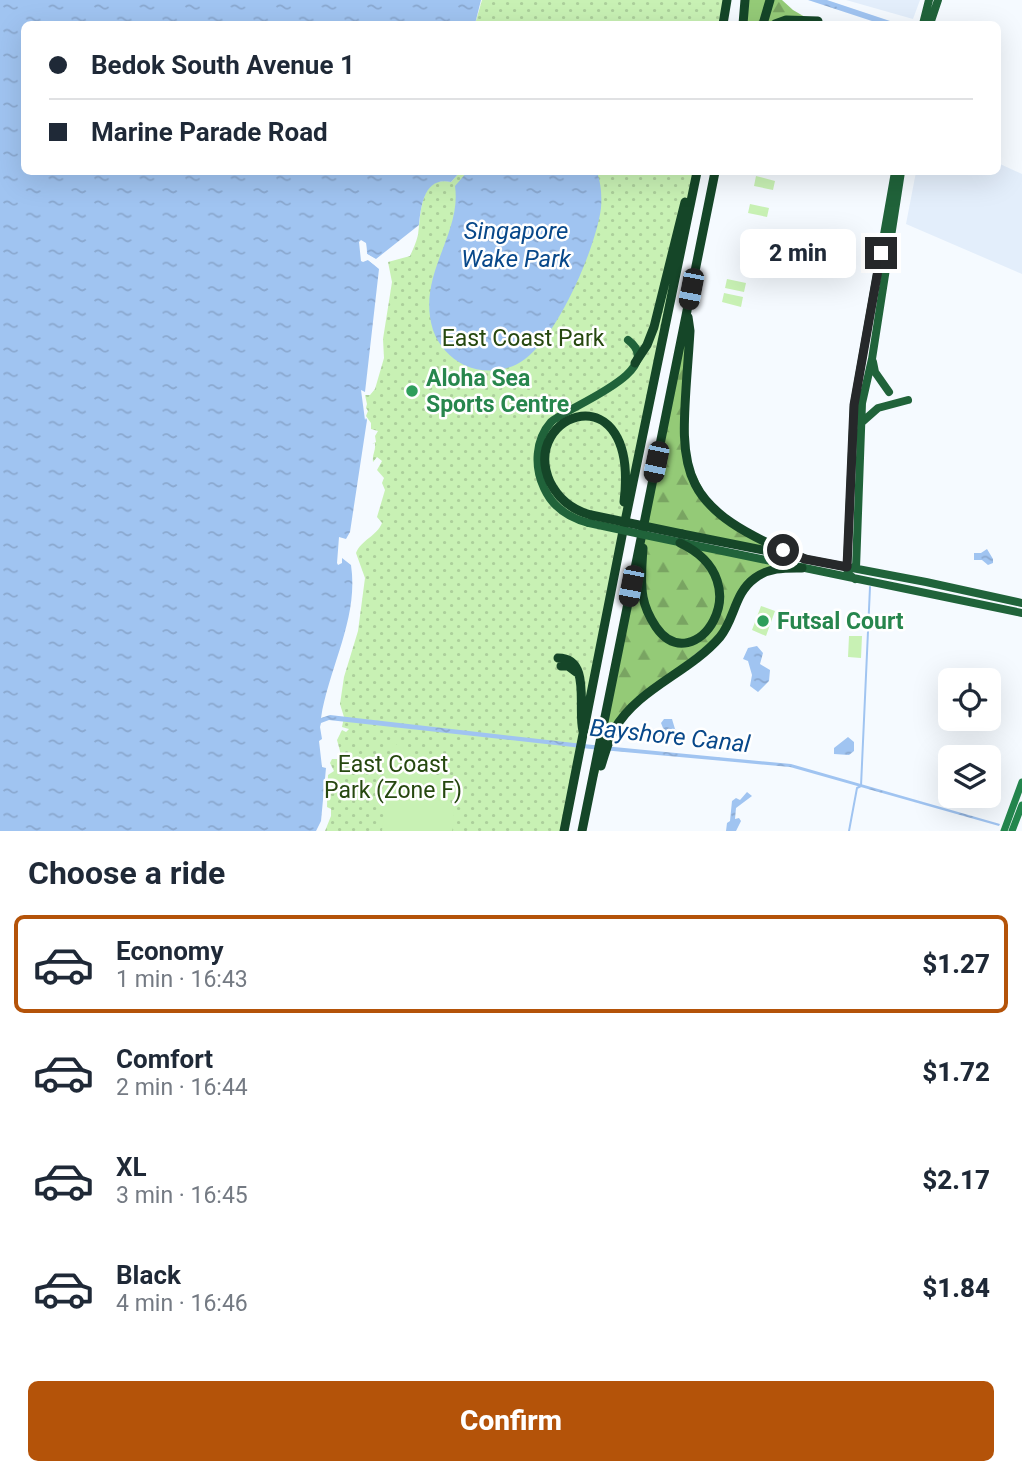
<!DOCTYPE html>
<meta charset="utf-8">
<style>
:root{--surface:#fff;--page:#f6f6f7;--text:#1f2937;--muted:#747a83;--line:#e0e1e3;--accent:#b45309}
body{margin:0;font-family:Roboto,sans-serif;background:var(--page);color:var(--text);height:100vh;display:flex;flex-direction:column;font-size:26px;white-space:nowrap}
*{box-sizing:border-box;margin:0}
p{font-size:23px;color:var(--muted)}
.icon{flex:none;width:38px;height:38px;fill:none;stroke:currentColor;stroke-width:2;stroke-linecap:round;stroke-linejoin:round}
.map{position:relative;height:831px;overflow:hidden}
.side{display:flex;flex-direction:column;background:var(--surface);flex:1}
.side>*{flex:none}
.hud{position:absolute;left:21px;top:21px;width:980px;height:154px;border-radius:10px;box-shadow:0 7px 28px #0002;display:grid;align-content:center;height:154px;padding:0 28px;background:var(--surface)}
.controls{position:absolute;left:938px;top:668px;display:grid;gap:14px}
.controls a{display:grid;place-items:center;width:63px;height:63px;border-radius:10px;background:var(--surface);box-shadow:0 7px 28px #0002;font-size:35px}
.end{position:absolute;width:32px;height:32px;margin:-16px;border:9px solid #26282a;background:#fff;box-shadow:0 0 0 4px #fff}
.from{border-radius:50%}
.bubble{position:absolute;height:49px;border-radius:10px;background:var(--surface);box-shadow:0 7px 28px #0002;font-size:23px;font-weight:800;line-height:49px;text-align:center}
.car{position:absolute;width:21px;height:42px;margin:-21px -10px;border-radius:9px;box-shadow:0 0 5px 2px #0007;background:linear-gradient(#222 24%,#8ab4d8 0 40%,#222 0 76%,#8ab4d8 0 86%,#222 0)}
.hud b{display:flex;align-items:center;gap:24px;height:66px;font-size:26px}
.hud b+b{border-top:2px solid var(--line)}
.hud i{width:18px;height:18px;background:var(--text)}
ul{padding:0;list-style:none}
li{display:flex;align-items:center;gap:21px;height:98px;margin:0 14px 10px;padding:0 14px;border:4px solid transparent;border-radius:10px}
li div{flex:1}
li b{display:block;font-size:26px}
li em{font-style:normal;font-weight:800}
li.active{border-color:var(--accent)}
li>.icon{width:63px;height:63px;stroke-width:1.5}
h2{padding:0 28px;font-size:32px;line-height:84px}
.cta{display:flex;gap:14px;margin-top:auto;padding:14px 28px}
.cta a{flex:1;height:80px;border-radius:10px;background:var(--accent);color:#fff;font-size:28px;font-weight:800;line-height:80px;text-align:center}
.map>svg:first-child{display:block}
</style>
<div class="map">
<svg width="1022" height="831" viewBox="0 0 1022 831">
<defs>
<pattern id="green-dots" width="8" height="8" patternUnits="userSpaceOnUse" patternTransform="scale(1.75)"><rect width="8" height="8" fill="#c8f1b4"/><path d="M2 2h.1M6 6h.1" fill="none" stroke="#accf9b" stroke-width="1.8" stroke-linecap="round"/></pattern>
<pattern id="forest-firs" width="22" height="20" patternUnits="userSpaceOnUse" patternTransform="scale(1.75)"><rect width="22" height="20" fill="#94ca77"/><path d="M5 1l3.5 6h-7zM16 11l3.5 6h-7z" fill="#79a462"/></pattern>
<pattern id="water-ripples" width="26" height="14" patternUnits="userSpaceOnUse" patternTransform="scale(1.75)"><rect width="26" height="14" fill="#a0c4f1"/><path d="M2 4q2-2 4 0t4 0M15 11q2-2 4 0t4 0" fill="none" stroke="#8aa8cf"/></pattern>
</defs>
<rect width="100%" height="100%" fill="#f5faff"/>
<path fill="#e3eefb" d="M846,0H920L913,19Z
M998,163L1022,174V274L906,224L916,172H998Z"/>
<path fill="url(#green-dots)" d="M482,0H727L723,24H475Z
M460,172H697L564,831H325L331,816V809L327,807L328,775L334,771L330,763L332,759H340V751L337,740L342,730L346,732L349,729L342,727L344,717L340,704L344,677L358,631L365,578L356,553C361,540 377,536 382,523L377,517L385,490L382,483L384,478L377,470L382,461L377,457L373,462C372,454 376,451 375,443L372,444L376,442L375,436L378,431L371,429V423L366,416L368,411L366,408L367,404L365,395H370L375,389L384,358L383,339L392,282L388,262L410,256C413,249 416,243 418,235C421,216 419,174 451,182Z"/>
<path fill="url(#forest-firs)" d="M744,0H782L793,10L817,24H741Z
M687,313L684,450L711,507L783,550L643,526Z
M641,534L786,568L752,580L725,630L646,694L609,740L589,802Z"/>
<path fill="#c8f1b4" d="M756,176L775,181L773,190L754,186Z
M750,204L769,208L767,217L748,213Z
M727,279L746,283L744,292L725,288Z
M724,293L743,297L741,307L722,302Z
M761,606L775,611L766,636L752,630Z
M849,636H862L861,658L848,657Z
M393,743C423,754 463,798 452,831H382Z"/>
<path fill="url(#water-ripples)" d="M0,0H481L475,24H24V172H460L451,182C424,176 421,206 419,225L376,259L367,254L366,243L361,261L367,259L379,269L365,392L361,390L365,420L366,418L367,420L350,532L346,539L339,537L337,563L338,565L342,563V558L351,565C359,618 329,667 321,718L330,715L583,744L791,764L1000,824L999,826L790,767L591,749L329,720L321,723L320,727L322,739L319,741L322,767L326,768L321,821L316,831H0Z
M808,0H827L899,24H881Z
M467,172H597C601,183 602,196 601,208C596,248 558,335 525,359C508,372 484,374 464,365C450,358 438,345 433,330C416,275 462,235 455,186Z
M793,234L818,238L816,246H794L791,241Z
M987,549L993,559V563L988,565L982,560H974V553H981Z
M757,646L763,653L760,664L770,670L769,681L758,692L750,686L752,675L748,661L743,659L748,648Z
M664,719H672L675,729L682,735L679,741L668,738L663,740L658,734L663,728L661,723Z
M848,737L854,742V751L849,755L834,754V748Z
M747,792L752,796L736,808L735,819L739,818L741,821L736,831H726L727,823L730,821L732,801L736,798L740,800Z"/>
<path fill="#f5faff" d="M361,240L366,243L367,254L378,261L377,262L383,271L368,260L363,262L361,261L359,242Z"/>
<g fill="none" stroke-linecap="round" stroke-linejoin="round">
<path stroke="#a0c4f1" stroke-width="2" d="M849,831L857,788L861,786L870,587"/>
<path stroke="#24874e" stroke-width="7" d="M1004,831L1022,782
M1012,831L1022,805"/>
<path stroke="#20633a" stroke-width="8" d="M923,24L929,0
M930,24L938,0
M873,362L875,372L889,392
M861,423L878,408L908,400
M589,523C569,518 553,508 544,488C534,467 535,440 551,422C564,408 670,371 628,340
M645,535L1022,613
M805,559L926,582L1022,603
M856,568L862,403L872,359L901,172
M855,579L848,574L847,567L854,405L895,172"/>
<path stroke="#154628" stroke-width="9" d="M723,24L727,0
M743,24L745,0
M763,24L770,0
M775,24L786,20L818,21
M688,317L690,331C682,465 662,503 805,559
M635,363L647,345L654,327L685,202
M591,515C572,510 559,500 550,482C519,412 640,370 624,502
M682,534L783,554
M643,548C642,565 640,581 643,597C645,608 650,618 656,627C694,682 764,582 680,543
M558,658C592,658 577,709 583,731
M561,666H568L576,672
M601,766C605,754 608,741 614,730C638,688 689,673 720,637C735,619 734,593 755,578C770,567 786,568 802,568
M564,831L622,536L697,172
M582,831L715,172"/>
<path stroke="#20633a" stroke-width="8" d="M589,523L645,535"/>
<path stroke="#154628" stroke-width="9" d="M591,515L682,534"/>
</g>
<g fill="none" stroke-linecap="round" stroke-linejoin="round">
<path stroke="#26282a" stroke-width="9" d="M783,550L805,559L847,567L854,405L881,253"/>
</g>
<g fill="#2e9e5b" stroke="#fff" stroke-width="2.5">
<circle cx="412" cy="391" r="7"/>
<circle cx="763" cy="621" r="7"/>
</g>
<g text-anchor="middle" stroke-width="5" stroke-linejoin="round" paint-order="stroke">
<g font-size="23" fill="#26480f" stroke="#fff">
<text x="523" y="346">East Coast Park</text>
<text x="393" y="772">East Coast<tspan x="393" dy="26">Park (Zone F)</tspan></text>
</g>
<g font-size="23" font-weight="bold" fill="#27864d" stroke="#fff" text-anchor="start">
<text x="426" y="386">Aloha Sea<tspan x="426" dy="26">Sports Centre</tspan></text>
<text x="777" y="629">Futsal Court</text>
</g>
<g font-size="24" font-style="italic" fill="#08488a" stroke="#fff">
<text x="516" y="239">Singapore<tspan x="516" dy="28">Wake Park</tspan></text>
<text transform="translate(670 736) rotate(6)" y="8">Bayshore Canal</text>
</g>
</g>
</svg>
<div class="controls">
<a><svg class="icon" aria-label="locate" viewBox="0 0 24 24"><circle cx="12" cy="12" r="6"/><path d="M12 2v4M12 18v4M2 12h4M18 12h4"/></svg></a>
<a><svg class="icon" aria-label="layers" viewBox="0 0 24 24"><path d="M12 4l9 5-9 5-9-5zM3 14l9 5 9-5"/></svg></a>
</div>
<i class="end from" style="left:783px;top:550px"></i>
<i class="end" style="left:881px;top:253px"></i>
<div class="bubble" style="left:740px;top:229px;width:116px">2 min</div>
<i class="car" style="left:691px;top:289px;rotate:191deg"></i>
<i class="car" style="left:656px;top:462px;rotate:192deg"></i>
<i class="car" style="left:631px;top:586px;rotate:191deg"></i>
<div class="hud">
<b><i class="from"></i>Bedok South Avenue 1</b>
<b><i></i>Marine Parade Road</b>
</div>
</div>
<section class="side">
<h2>Choose a ride</h2>
<ul>
<li class="active"><svg class="icon" aria-label="car" viewBox="0 0 24 24"><path d="M5 17H2v-5l4-1 3-4h7l3 4 3 1v5h-3M9 17h6M6 11h13"/><circle cx="7" cy="17" r="2"/><circle cx="17" cy="17" r="2"/></svg><div><b>Economy</b><p>1 min · 16:43</p></div><em>$1.27</em></li>
<li><svg class="icon" aria-label="car" viewBox="0 0 24 24"><path d="M5 17H2v-5l4-1 3-4h7l3 4 3 1v5h-3M9 17h6M6 11h13"/><circle cx="7" cy="17" r="2"/><circle cx="17" cy="17" r="2"/></svg><div><b>Comfort</b><p>2 min · 16:44</p></div><em>$1.72</em></li>
<li><svg class="icon" aria-label="car" viewBox="0 0 24 24"><path d="M5 17H2v-5l4-1 3-4h7l3 4 3 1v5h-3M9 17h6M6 11h13"/><circle cx="7" cy="17" r="2"/><circle cx="17" cy="17" r="2"/></svg><div><b>XL</b><p>3 min · 16:45</p></div><em>$2.17</em></li>
<li><svg class="icon" aria-label="car" viewBox="0 0 24 24"><path d="M5 17H2v-5l4-1 3-4h7l3 4 3 1v5h-3M9 17h6M6 11h13"/><circle cx="7" cy="17" r="2"/><circle cx="17" cy="17" r="2"/></svg><div><b>Black</b><p>4 min · 16:46</p></div><em>$1.84</em></li>
</ul>
<div class="cta"><a>Confirm</a></div>
</section>
